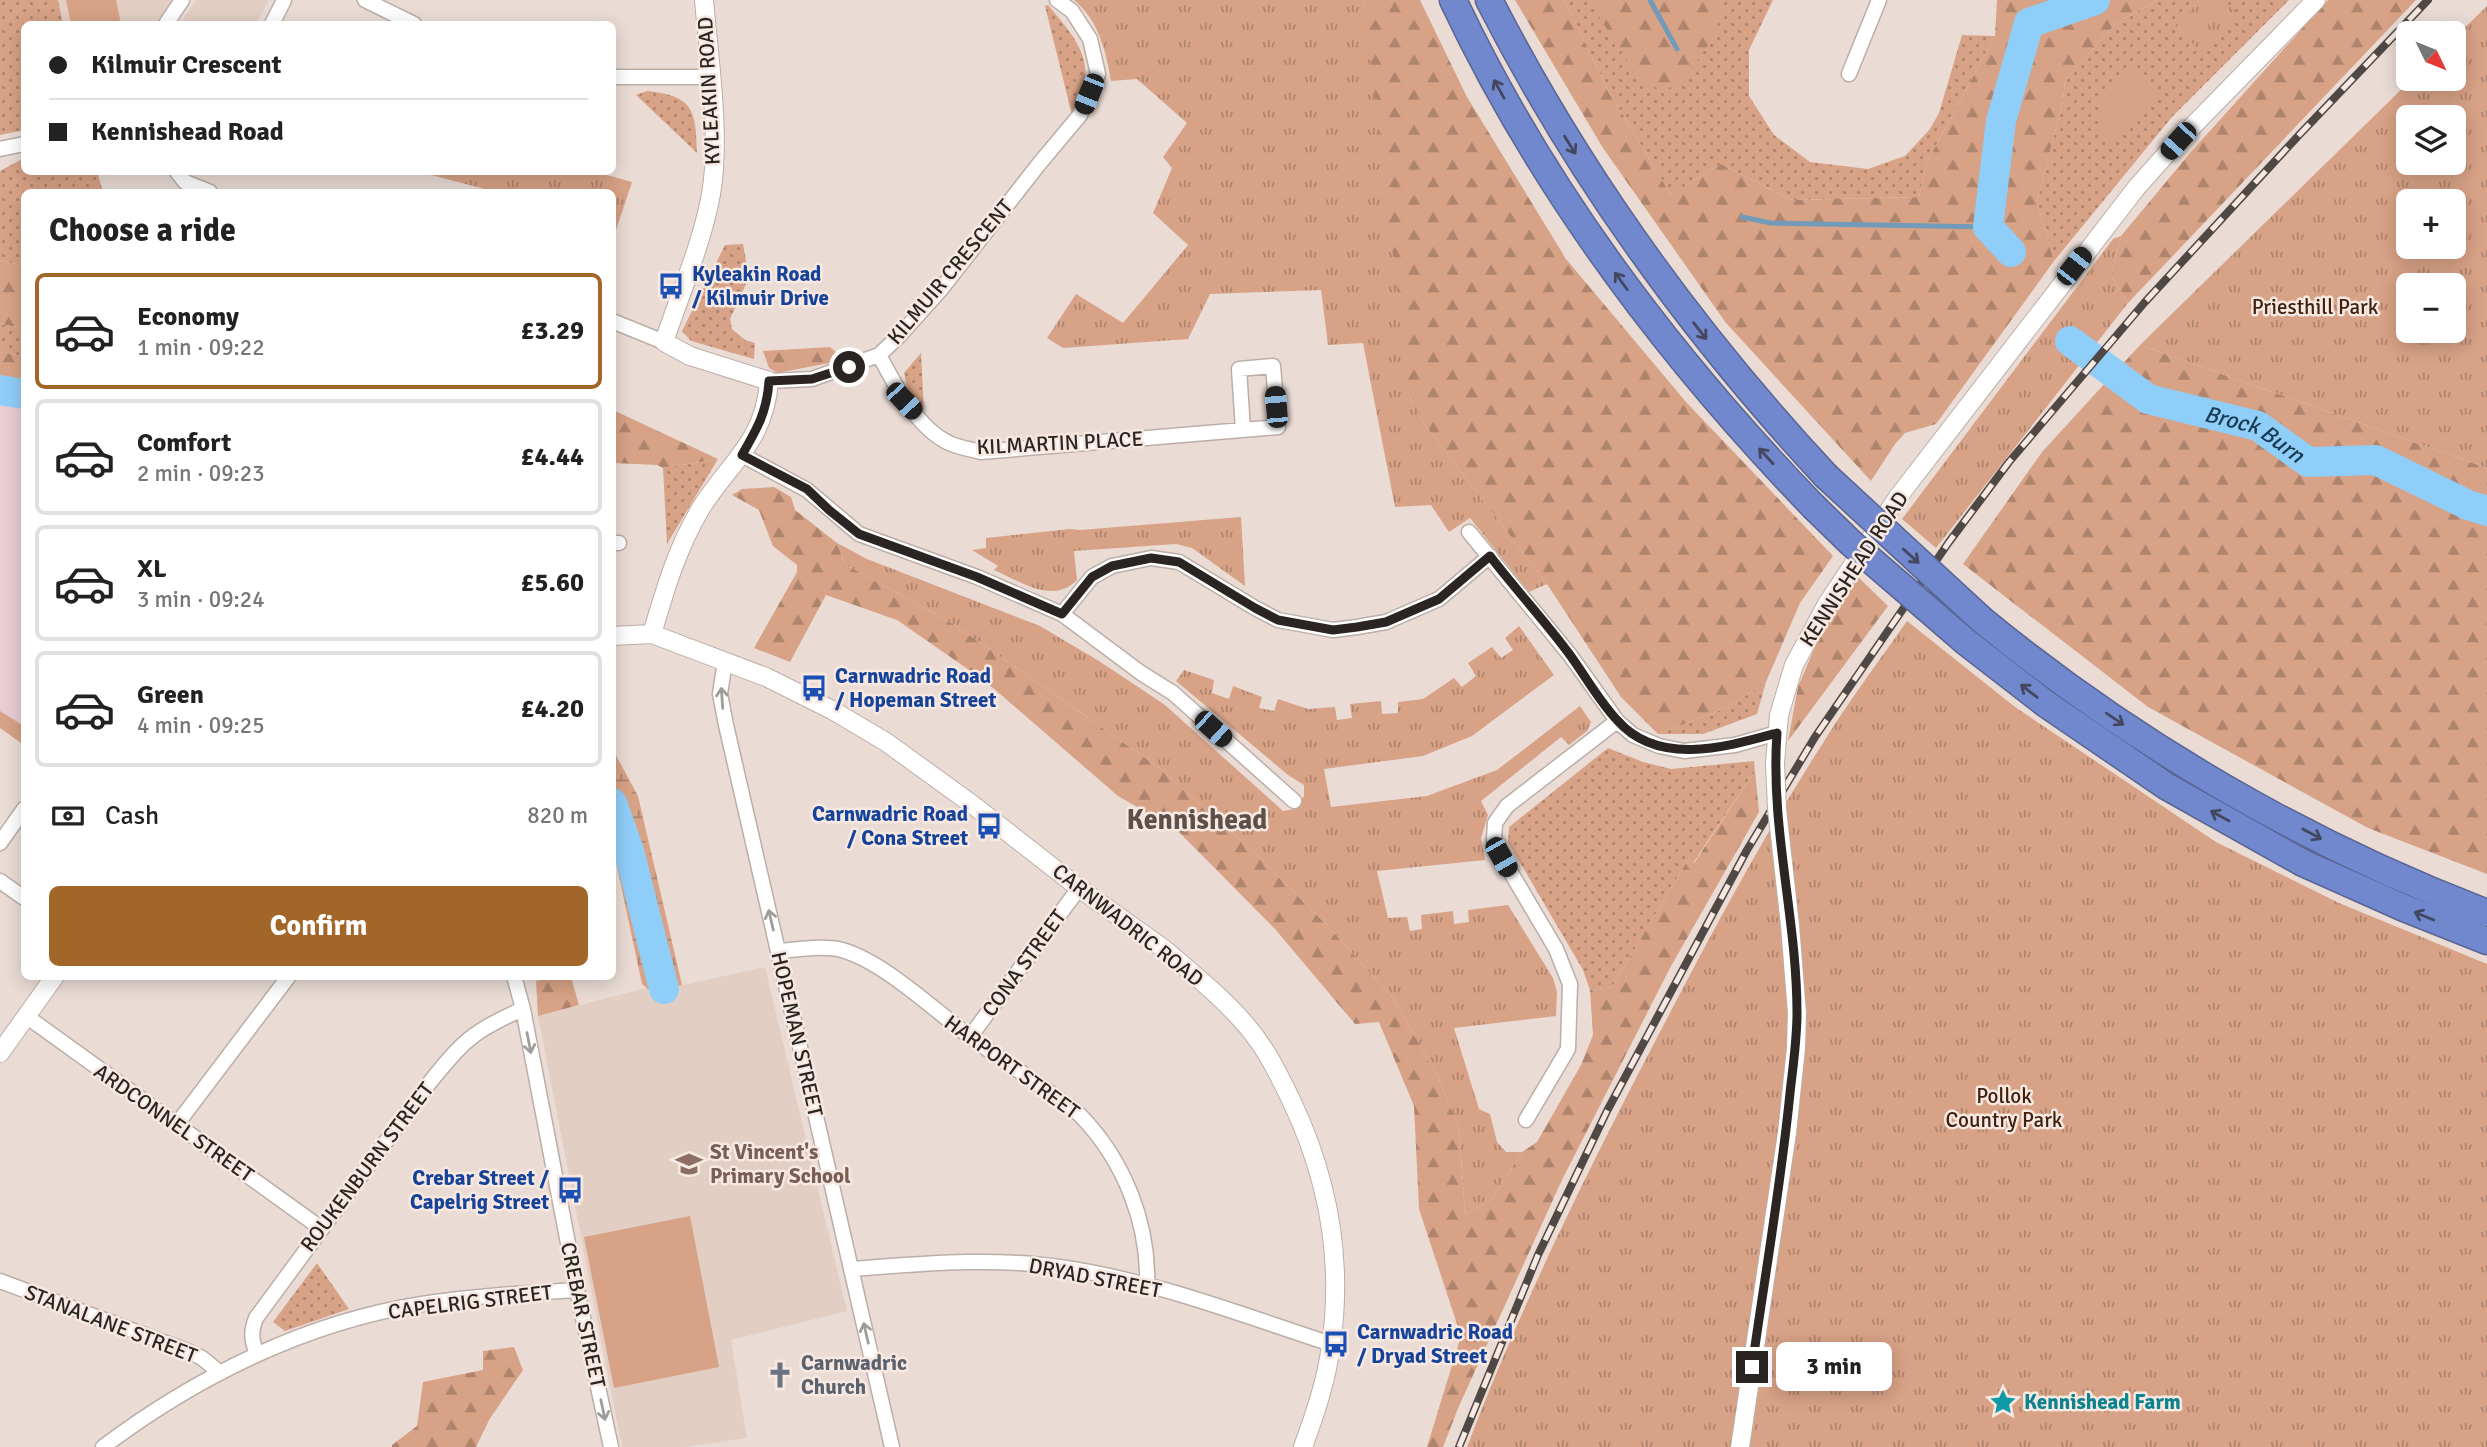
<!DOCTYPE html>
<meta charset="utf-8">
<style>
:root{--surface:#fff;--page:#f6f6f6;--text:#222;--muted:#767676;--line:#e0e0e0;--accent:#a26628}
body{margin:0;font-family:Signika,sans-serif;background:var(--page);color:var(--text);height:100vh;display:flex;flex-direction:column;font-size:26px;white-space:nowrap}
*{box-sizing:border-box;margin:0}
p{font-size:23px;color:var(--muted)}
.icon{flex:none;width:38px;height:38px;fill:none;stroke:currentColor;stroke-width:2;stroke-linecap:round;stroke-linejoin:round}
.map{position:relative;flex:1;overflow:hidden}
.panel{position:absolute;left:21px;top:189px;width:595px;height:791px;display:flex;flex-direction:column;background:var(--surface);border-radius:10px;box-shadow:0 4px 18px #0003}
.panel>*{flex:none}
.guide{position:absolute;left:21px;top:21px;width:595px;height:154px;border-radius:10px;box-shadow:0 4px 18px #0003;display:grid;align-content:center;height:154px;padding:0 28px;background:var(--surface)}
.needle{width:46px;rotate:133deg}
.fabs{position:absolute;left:2396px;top:21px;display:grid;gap:14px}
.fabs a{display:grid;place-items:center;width:70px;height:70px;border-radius:10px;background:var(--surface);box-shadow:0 4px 18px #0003;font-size:35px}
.end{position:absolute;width:32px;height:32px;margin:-16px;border:9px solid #2a2422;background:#fff;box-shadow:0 0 0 4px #fff}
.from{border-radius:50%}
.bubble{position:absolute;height:49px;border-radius:10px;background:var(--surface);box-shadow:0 4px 18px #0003;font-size:23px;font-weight:700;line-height:49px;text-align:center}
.car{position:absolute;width:21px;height:42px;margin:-21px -10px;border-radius:9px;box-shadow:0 0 5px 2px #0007;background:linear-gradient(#222 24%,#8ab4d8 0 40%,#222 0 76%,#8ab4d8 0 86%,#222 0)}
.guide b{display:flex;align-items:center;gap:24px;height:66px;font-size:26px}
.guide b+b{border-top:2px solid var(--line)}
.guide i{width:18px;height:18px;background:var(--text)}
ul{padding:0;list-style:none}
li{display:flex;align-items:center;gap:21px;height:116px;margin:0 14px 10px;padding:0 14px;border:4px solid var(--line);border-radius:10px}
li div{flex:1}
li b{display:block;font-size:26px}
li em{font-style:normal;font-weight:700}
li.active{border-color:var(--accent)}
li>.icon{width:63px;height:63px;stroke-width:1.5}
h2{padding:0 28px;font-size:32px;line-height:84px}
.pay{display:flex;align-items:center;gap:18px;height:77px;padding:0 28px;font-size:26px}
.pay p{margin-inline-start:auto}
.action{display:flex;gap:14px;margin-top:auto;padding:14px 28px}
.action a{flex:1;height:80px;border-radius:10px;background:var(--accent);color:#fff;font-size:28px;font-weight:700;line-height:80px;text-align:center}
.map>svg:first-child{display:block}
</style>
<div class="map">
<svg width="2487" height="1447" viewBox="0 0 2487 1447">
<defs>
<pattern id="grass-dots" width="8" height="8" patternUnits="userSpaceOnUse" patternTransform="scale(1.75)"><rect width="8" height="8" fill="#d8a286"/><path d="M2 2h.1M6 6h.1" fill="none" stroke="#af846d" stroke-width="1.8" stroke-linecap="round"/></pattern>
<pattern id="forest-firs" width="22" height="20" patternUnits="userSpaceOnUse" patternTransform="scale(1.75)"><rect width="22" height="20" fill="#d8a286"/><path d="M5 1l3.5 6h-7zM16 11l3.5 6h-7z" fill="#af846d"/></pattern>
<pattern id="wetland-marsh" width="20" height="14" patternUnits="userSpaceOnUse" patternTransform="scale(1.75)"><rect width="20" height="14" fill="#d8a286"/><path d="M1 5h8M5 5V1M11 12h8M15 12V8" fill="none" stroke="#af846d"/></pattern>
<pattern id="park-tufts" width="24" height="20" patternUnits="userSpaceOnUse" patternTransform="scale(1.75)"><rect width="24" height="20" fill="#d8a286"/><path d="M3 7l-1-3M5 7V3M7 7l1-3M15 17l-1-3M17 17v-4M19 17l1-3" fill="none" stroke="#af846d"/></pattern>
</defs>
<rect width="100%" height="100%" fill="#eadcd5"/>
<path fill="#e2cec3" d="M58,0H174L158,24H63Z
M196,0H269L256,24H180Z
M765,967L847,1311L731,1340L747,1438L685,1447H622L538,1016L646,988L651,992Z"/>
<path fill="#e8ced4" d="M0,399L24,405V726L0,711Z"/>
<path fill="url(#grass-dots)" d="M0,0H58L63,24H24V130L0,135Z
M1564,0H1773L1749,50V96L1774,135L1810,162L1868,169L1905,156L1930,129L1939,113L1962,35L1995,36L1927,162L1919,197L1792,200L1721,164L1671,195L1608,90Z
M2159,0H2289L2172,117L2054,261L2037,202L2063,101L2065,80L2117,22Z
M1048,5C1065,26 1092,53 1084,83C1081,94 1076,104 1072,115L1045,6Z
M647,91C693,96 696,109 697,153L636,95Z
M24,158V172H97L103,192H24V266L0,260V171Z
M743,244L749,277L730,319L732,329L745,340L755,343L754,359L691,341L682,331L725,245Z
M0,324L24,328V356L0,352Z
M921,353L924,411L907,387L904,373Z
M718,459L667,544L663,468Z
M1766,682L1757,714L1703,734H1658L1726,708Z
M1608,748L1643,762L1671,769L1754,761L1755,771L1693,863L1689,858L1612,987L1590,990L1583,970L1508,842L1509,827Z
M317,1263L349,1309L285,1331L273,1322Z"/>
<path fill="url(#forest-firs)" d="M1364,0H1420L1467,97L1566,259L1686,402L1833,556L1800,603L1766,682L1726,708L1658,734L1621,697L1547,584L1425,425L1409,396L1393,293Z
M1515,0H1564L1608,90L1671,195L1721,164L1792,200L1919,197L1927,162L1995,36L1997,0H2159L2117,22L2065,80L2063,101L2037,202L2054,261L1936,424L1905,433L1895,444L1871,481L1726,323L1603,148Z
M1588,0H1721C1727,29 1688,79 1663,92L1638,77Z
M2328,0H2416L2128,303L2111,275L2121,236L2190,153Z
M0,260L24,266V328L0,324Z
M2140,345L2487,468V874L2368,828L2148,707L1963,564L2042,452Z
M830,347L845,360L777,373L769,368L763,351Z
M0,352L24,356V405L0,399Z
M612,410H613L718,459L663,468L657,465L613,463Z
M774,487L791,497L795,510L837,543L845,564L955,625L1157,766L1256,854L1326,924L1394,999L1439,1079L1459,1128L1465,1214L1491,1200L1522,1152L1537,1142L1581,1065L1593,1035L1590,990L1612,987L1689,858L1694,863L1755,771L1759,812L1670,968L1562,1180L1459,1406L1443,1447H1427L1461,1336L1419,1209L1414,1106L1379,1022L1355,1024L1275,929L1177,830L1118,796L985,681L897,620L826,595L790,662L754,648L797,572V565L773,546L759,510L732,495L742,489Z
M1858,577L1888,606L1788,741L1798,687L1822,630Z
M0,711L24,726V745L0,728Z
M557,976L571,977L579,1005L538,1016L536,981Z
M514,1347L523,1370L489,1420L476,1447H392V1445L417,1426L423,1382L483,1370V1351Z"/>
<path fill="url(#wetland-marsh)" d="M613,750L638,796L682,985L651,992L642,984L613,848Z"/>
<path fill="url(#park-tufts)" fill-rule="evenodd" d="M1074,0H1364L1409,396L1425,425L1547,584L1529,592L1470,518L1449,532L1431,505L1395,507L1363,343L1328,345L1321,290L1210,294L1188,339L1063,348L1047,338L1076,294L1123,323L1188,245L1153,213L1172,168L1163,157L1187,123L1137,79L1111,81C1106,51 1099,21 1074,0Z
M2201,0H2224L2241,17L2204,55L2175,25Z
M2487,6V468L2140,345L2412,79H2454V38ZM2408,117H2454V163H2408ZM2408,201H2454V247H2408ZM2408,285H2454V331H2408Z
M420,172H596L632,182L614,236L612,192H496Z
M2121,236L2111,275L2128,303L1936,548L1902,519L2113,239Z
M1241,517L1245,586L1192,548L1176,544L1074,551L1077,580C1053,605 1020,581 994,570L998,566L972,550L986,548V538L1070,529L1080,530Z
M837,543L867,559L1040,626L1099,661L1165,705L1283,811L1294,809L1304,796V785L1288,775L1176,681L1184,670L1214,680L1212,693L1229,699L1233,686L1262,697L1259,708L1274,711L1278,699L1308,709L1335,707L1337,720L1352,718L1350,704L1381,701L1382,714L1398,713V702L1423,699L1454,678L1462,687L1476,676L1468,663L1492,647L1501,658L1513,650L1505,638L1519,626L1554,675L1472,736L1423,756L1324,769L1331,807L1427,796L1497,770L1580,706L1591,722L1587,731L1569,745L1561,737L1481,801L1488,815L1481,838L1485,860L1377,871L1388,918L1407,917L1410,931L1422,929L1421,915L1453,911L1454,924L1469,922L1468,910L1508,905L1553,978L1557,992L1556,1016L1454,1028L1479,1109L1490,1114L1497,1142L1506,1152H1522L1491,1200L1465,1214L1459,1128L1439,1079L1394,999L1326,924L1256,854L1157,766L955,625L845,564Z
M1907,621L2015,707L2216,842L2339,903L2487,964V1447H1467C1518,1313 1581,1184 1647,1057C1702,951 1758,844 1823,743C1849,701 1879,661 1907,621Z"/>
<path fill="#d8a286" d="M66,0H116L121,24H71Z
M2132,68L2161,97L2110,146L2097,134L2100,98Z
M690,1216L719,1367L614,1388L584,1237Z"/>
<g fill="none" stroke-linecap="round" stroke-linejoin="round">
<path stroke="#719bb9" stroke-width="5" d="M1650,0L1677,49
M1742,217L1771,223L1988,227"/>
<g stroke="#90cefa" stroke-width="30">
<path d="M2011,252L1988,227L2001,121L2029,23L2095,0"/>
<path id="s1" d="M2070,341L2148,399L2258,426L2308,462L2376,460L2468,505L2487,511"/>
<path d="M0,390L24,394"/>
<path d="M612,803L629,851L664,989"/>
</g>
<g stroke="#bbaea7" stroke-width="17">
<path id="minor" d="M365,0L414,24
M166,24L182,0
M272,24L284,0
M1849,74L1879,0
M612,77H710
M0,149L24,144
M177,172L185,182L210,192
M612,321L664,342
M879,355C895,385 917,428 949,443C959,448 971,449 981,452L1278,427L1273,366L1239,369L1243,430
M769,381L812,379L879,355L899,336L942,288L1039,164L1080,115L1098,74L1090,39L1072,11L1057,0
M742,455L807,490L859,534L977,577L1062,614L1141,673L1173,693L1294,801
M1469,532L1570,655L1617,721L1633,735L1659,746L1684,751L1735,745L1777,733
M612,543H619
M1062,614L1092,577L1112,566L1151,558L1179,562L1255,608L1278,620L1333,630L1357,627L1386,622L1439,599L1490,556
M725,661L720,694L726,725L892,1447
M0,843L24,809
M0,881L24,898
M778,951C798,950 822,945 842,950C884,962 933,1009 969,1036C997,1057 1028,1076 1056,1097C1064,1103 1074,1109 1081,1116C1124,1161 1149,1223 1147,1285
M514,976L523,1009L577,1290L611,1447
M26,1016L322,1229
M970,1037L1079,888
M1526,1120L1568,1049L1570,984L1556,949L1497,849L1494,839L1495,823L1507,806L1617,721
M177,1124L289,976
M851,1269C920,1264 991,1257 1059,1267C1153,1280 1242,1315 1331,1344
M0,1281L190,1352L202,1358L219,1372
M257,1355C252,1341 250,1333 256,1318L427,1086C461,1043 472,1031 523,1009
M103,1447C196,1377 306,1322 422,1304C473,1296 526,1293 577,1290"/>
</g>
<g stroke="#bbaea7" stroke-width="20">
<path id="tertiary" d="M652,634C665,590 677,548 701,508C730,462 765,441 769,381L690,356L664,342C680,294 702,244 711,194C721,136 709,59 704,0
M612,636L652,634L766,677L832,710L886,742L973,805L1079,888L1164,949C1192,973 1222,997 1246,1025C1266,1048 1279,1075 1292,1102C1328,1178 1343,1261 1331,1345C1327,1379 1315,1414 1303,1447
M1775,763L1779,715L1794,665L1827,604L1898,497L2137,187L2178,141L2316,0
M0,1053L55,976
M1740,1447L1787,1133L1796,1048L1797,1013L1790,925"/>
</g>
<g stroke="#586592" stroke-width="29">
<path id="motorway" d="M1453,0C1542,189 1668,356 1813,506
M1489,0C1579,176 1691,331 1826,476
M1982,620C2132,743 2305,844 2487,913
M1966,642L2046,704L2166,786L2303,863L2404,908L2487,941"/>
</g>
<use href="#minor" stroke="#fff" stroke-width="14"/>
<use href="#tertiary" stroke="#fff" stroke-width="18"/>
<use href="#motorway" stroke="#7188cf" stroke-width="26"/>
<g stroke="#504845" stroke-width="8">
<path id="rail" d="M1459,1447L1538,1255L1607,1111L1747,850L1815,737L1949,542L2009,462L2145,302L2300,134L2428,0"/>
</g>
<use href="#rail" stroke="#f7e9e2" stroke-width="5" stroke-dasharray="16" stroke-linecap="butt"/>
<g stroke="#bbaea7" stroke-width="20" stroke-linecap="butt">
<path id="tertiary-bridge" d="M1775,763L1777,809L1790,925"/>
</g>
<g stroke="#586592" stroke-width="29" stroke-linecap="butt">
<path id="motorway-bridge" d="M1826,476L1982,620
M1813,506L1851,543L1966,642"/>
</g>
<use href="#tertiary-bridge" stroke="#fff" stroke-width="18"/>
<use href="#motorway-bridge" stroke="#7188cf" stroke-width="26"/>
</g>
<defs><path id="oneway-shaft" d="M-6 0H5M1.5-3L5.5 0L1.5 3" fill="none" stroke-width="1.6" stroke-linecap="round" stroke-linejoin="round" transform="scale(1.75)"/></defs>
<g stroke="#43475f">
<use href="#oneway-shaft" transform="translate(1499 89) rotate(-119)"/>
<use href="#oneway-shaft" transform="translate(1570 145) rotate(58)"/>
<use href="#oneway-shaft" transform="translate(1621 281) rotate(-126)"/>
<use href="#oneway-shaft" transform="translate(1700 331) rotate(52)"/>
<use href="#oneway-shaft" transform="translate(1766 456) rotate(-132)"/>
<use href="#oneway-shaft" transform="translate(1911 556) rotate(42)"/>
<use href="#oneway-shaft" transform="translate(2029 691) rotate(-142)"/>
<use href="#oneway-shaft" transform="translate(2115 719) rotate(34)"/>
<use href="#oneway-shaft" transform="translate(2220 816) rotate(-151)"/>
<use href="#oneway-shaft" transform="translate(2312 834) rotate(28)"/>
<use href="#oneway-shaft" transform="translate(2424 916) rotate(-158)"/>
</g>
<g stroke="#9f9c9c">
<use href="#oneway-shaft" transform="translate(722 698) rotate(-94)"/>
<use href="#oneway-shaft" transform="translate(771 920) rotate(-103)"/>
<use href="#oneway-shaft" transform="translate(529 1043) rotate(79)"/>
<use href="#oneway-shaft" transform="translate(866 1333) rotate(-103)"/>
<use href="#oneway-shaft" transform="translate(603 1410) rotate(78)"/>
</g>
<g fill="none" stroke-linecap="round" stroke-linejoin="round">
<path stroke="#2a2422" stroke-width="9" d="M849,367L812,379L769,381C767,412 757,429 742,455L807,489L829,510L859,534L977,577L1062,614L1092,577L1112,566L1151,558L1179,562L1255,608L1278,620L1333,630L1357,627L1386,622L1439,599L1490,556C1516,590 1545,621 1570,655C1586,677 1599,701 1617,720C1658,767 1726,747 1777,733C1770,827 1797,919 1797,1013C1797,1040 1793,1066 1790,1093C1781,1184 1765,1275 1752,1367"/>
</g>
<defs>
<g id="bus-bare" transform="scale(2.1)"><path d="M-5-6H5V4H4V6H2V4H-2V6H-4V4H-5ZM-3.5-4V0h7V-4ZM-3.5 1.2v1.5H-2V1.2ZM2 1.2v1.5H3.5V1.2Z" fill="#1a4fb4" stroke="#f7e9e2" stroke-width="2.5" paint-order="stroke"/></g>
<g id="school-bare" transform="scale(2.1)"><path d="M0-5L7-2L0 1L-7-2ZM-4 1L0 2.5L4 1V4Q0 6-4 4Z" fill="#8d6e63" stroke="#f7e9e2" stroke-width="2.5" paint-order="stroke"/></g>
<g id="church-bare" transform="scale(2.1)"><path d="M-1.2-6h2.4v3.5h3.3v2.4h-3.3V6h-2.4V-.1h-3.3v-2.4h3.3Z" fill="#6b7280" stroke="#f7e9e2" stroke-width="2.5" paint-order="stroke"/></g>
<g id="sight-bare" transform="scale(2.1)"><path d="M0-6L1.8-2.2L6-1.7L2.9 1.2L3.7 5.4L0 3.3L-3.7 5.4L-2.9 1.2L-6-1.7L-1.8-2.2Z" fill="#0f9aa8" stroke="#f7e9e2" stroke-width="2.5" paint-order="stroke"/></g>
</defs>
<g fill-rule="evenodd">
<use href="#bus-bare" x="671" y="286"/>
<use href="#bus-bare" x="814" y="688"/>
<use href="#bus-bare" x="989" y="826"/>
<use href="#school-bare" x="689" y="1164"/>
<use href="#bus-bare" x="570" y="1190"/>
<use href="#bus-bare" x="1336" y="1344"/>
<use href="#church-bare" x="780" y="1375"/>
<use href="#sight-bare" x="2003" y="1402"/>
</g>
<g text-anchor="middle" stroke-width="5" stroke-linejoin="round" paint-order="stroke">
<g font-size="21" fill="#2a2422" stroke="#f7e9e2">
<text transform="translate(709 91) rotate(-93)" y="7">KYLEAKIN ROAD</text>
<text transform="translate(950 272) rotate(-50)" y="7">KILMUIR CRESCENT</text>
<text transform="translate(1060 443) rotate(-3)" y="7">KILMARTIN PLACE</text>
<text transform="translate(1854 569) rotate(-57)" y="7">KENNISHEAD ROAD</text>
<text transform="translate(1128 925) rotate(38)" y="7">CARNWADRIC ROAD</text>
<text transform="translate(1024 963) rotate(-54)" y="7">CONA STREET</text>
<text transform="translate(797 1034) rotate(77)" y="7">HOPEMAN STREET</text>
<text transform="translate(1012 1067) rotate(36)" y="7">HARPORT STREET</text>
<text transform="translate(174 1123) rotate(35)" y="7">ARDCONNEL STREET</text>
<text transform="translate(367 1167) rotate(-53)" y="7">ROUKENBURN STREET</text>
<text transform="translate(1095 1278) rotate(11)" y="7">DRYAD STREET</text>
<text transform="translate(470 1302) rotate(-7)" y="7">CAPELRIG STREET</text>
<text transform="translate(583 1315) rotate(78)" y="7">CREBAR STREET</text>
<text transform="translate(111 1324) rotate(21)" y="7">STANALANE STREET</text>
</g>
<g font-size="21" font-weight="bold" fill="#164399" stroke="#f7e9e2" text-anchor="start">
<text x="692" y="281">Kyleakin Road<tspan x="692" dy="24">/ Kilmuir Drive</tspan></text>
<text x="835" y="683">Carnwadric Road<tspan x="835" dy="24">/ Hopeman Street</tspan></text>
<text x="968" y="821" text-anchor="end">Carnwadric Road<tspan x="968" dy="24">/ Cona Street</tspan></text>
<text x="549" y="1185" text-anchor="end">Crebar Street /<tspan x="549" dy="24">Capelrig Street</tspan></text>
<text x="1357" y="1339">Carnwadric Road<tspan x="1357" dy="24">/ Dryad Street</tspan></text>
</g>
<g font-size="21" fill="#40200e" stroke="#f7e9e2">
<text x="2315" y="314">Priesthill Park</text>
<text x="2004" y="1103">Pollok<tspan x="2004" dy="24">Country Park</tspan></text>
</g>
<g font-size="21" font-weight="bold" fill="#785e54" stroke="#f7e9e2" text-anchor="start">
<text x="710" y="1159">St Vincent's<tspan x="710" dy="24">Primary School</tspan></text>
</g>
<g font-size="21" font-weight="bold" fill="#5b616d" stroke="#f7e9e2" text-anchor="start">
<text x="801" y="1370">Carnwadric<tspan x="801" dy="24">Church</tspan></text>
</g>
<g font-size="21" font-weight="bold" fill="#0d838f" stroke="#f7e9e2" text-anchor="start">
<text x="2024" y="1409">Kennishead Farm</text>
</g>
<g font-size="23" font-style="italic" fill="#193b52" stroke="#f7e9e2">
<text dy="8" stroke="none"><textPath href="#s1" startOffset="210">Brock Burn</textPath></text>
</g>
<g font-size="28" font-weight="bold" fill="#5c504b" stroke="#f7e9e2">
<text x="1197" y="829">Kennishead</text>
</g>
</g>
</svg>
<div class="fabs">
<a><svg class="needle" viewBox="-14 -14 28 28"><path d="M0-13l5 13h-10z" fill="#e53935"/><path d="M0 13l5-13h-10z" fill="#767676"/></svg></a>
<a><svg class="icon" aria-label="layers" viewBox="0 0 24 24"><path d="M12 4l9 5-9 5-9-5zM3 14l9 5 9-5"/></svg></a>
<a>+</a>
<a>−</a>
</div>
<i class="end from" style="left:849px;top:367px"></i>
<i class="end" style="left:1752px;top:1367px"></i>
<div class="bubble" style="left:1776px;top:1342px;width:116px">3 min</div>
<i class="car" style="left:1089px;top:94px;rotate:202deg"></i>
<i class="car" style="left:2178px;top:141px;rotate:222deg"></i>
<i class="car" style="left:2074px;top:266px;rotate:38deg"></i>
<i class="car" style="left:904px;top:401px;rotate:137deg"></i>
<i class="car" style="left:1276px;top:407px;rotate:355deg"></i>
<i class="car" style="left:1213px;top:729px;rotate:132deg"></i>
<i class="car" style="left:1501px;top:857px;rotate:150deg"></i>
<div class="guide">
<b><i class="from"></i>Kilmuir Crescent</b>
<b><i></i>Kennishead Road</b>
</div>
<section class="panel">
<h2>Choose a ride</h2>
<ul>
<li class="active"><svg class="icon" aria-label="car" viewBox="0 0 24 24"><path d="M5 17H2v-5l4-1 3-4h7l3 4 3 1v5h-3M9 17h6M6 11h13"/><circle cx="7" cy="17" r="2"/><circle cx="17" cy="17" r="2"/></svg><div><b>Economy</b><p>1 min · 09:22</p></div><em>£3.29</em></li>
<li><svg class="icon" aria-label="car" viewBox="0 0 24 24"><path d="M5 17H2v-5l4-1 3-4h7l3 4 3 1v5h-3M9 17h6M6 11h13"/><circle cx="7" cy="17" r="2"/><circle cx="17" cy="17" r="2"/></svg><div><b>Comfort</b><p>2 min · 09:23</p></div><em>£4.44</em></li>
<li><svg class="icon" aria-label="car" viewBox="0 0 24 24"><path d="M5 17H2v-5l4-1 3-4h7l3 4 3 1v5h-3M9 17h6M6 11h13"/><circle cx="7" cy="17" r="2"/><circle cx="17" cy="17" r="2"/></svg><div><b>XL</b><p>3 min · 09:24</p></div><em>£5.60</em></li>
<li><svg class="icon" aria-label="car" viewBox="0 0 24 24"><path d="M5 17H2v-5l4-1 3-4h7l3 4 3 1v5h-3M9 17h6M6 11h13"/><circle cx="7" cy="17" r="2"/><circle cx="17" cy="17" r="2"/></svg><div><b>Green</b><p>4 min · 09:25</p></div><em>£4.20</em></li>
</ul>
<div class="pay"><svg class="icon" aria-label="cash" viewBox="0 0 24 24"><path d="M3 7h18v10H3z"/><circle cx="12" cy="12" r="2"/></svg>Cash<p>820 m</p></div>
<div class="action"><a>Confirm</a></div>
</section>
</div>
